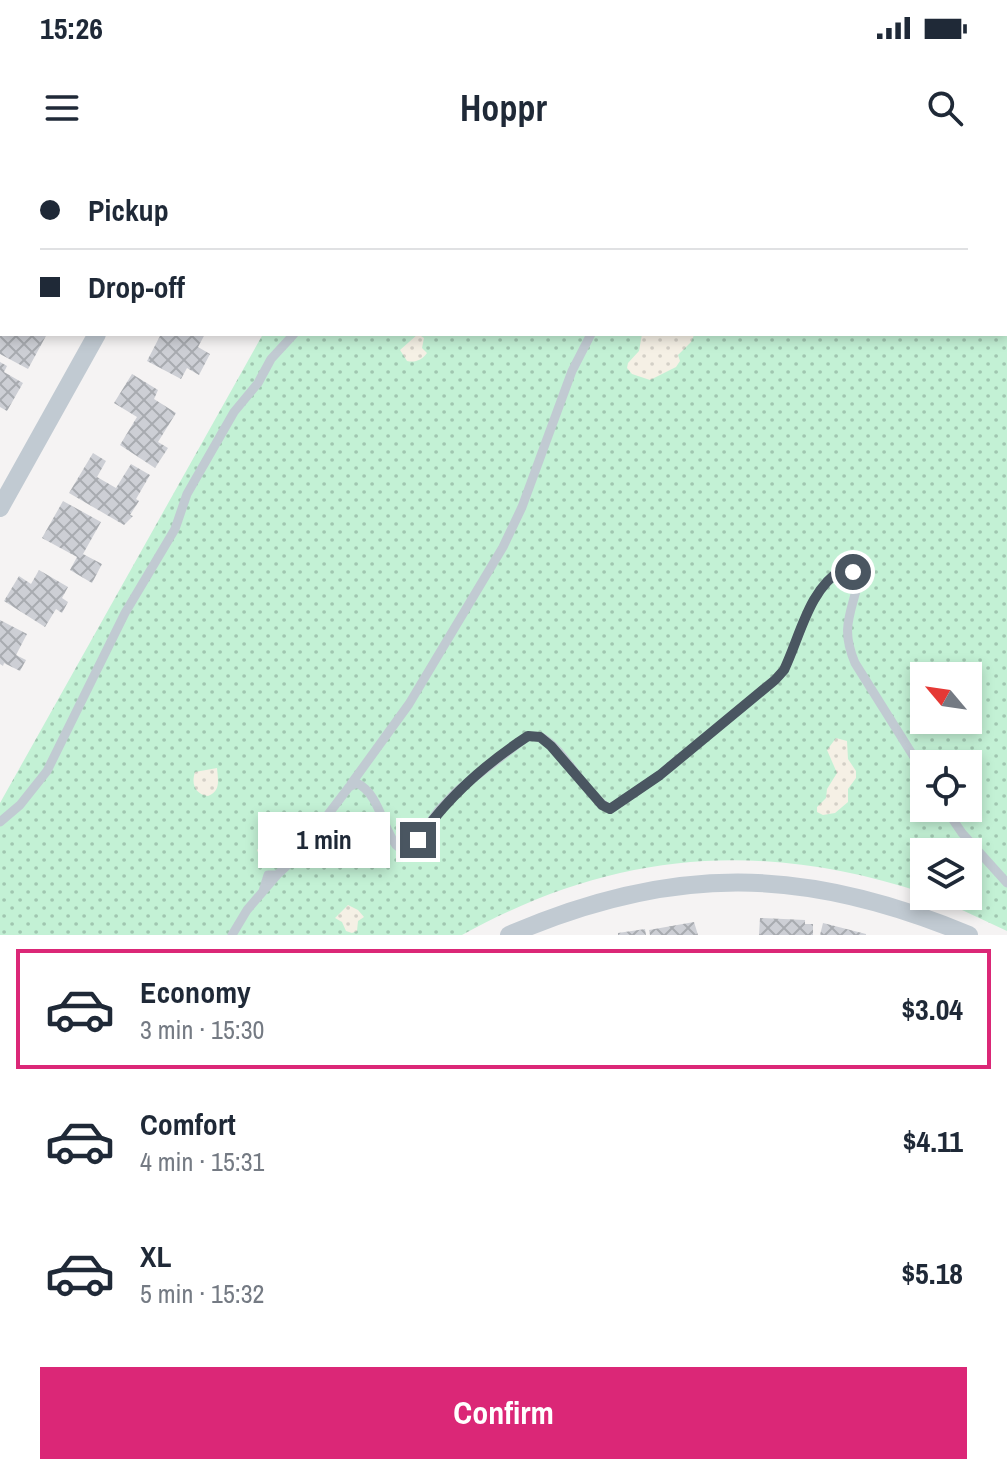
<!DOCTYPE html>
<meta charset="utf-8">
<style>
:root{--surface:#fff;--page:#f6f6f7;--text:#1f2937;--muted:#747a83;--line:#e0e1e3;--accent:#db2777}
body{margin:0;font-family:"Archivo Narrow",sans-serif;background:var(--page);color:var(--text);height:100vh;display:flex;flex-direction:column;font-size:30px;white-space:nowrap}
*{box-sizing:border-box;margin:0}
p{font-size:26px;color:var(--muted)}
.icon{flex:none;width:44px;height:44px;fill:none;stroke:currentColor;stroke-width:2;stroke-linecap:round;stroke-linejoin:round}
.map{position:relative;height:775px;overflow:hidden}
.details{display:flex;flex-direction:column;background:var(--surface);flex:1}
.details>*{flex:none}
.top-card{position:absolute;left:0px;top:0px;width:1008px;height:176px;box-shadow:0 4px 12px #0003;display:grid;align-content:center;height:176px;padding:0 40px;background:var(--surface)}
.needle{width:52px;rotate:299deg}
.buttons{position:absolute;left:910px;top:502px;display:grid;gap:16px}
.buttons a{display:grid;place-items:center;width:72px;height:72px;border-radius:0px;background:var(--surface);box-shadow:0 4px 12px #0003;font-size:40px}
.end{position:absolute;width:36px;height:36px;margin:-18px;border:10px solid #4a5661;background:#fff;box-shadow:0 0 0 4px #fff}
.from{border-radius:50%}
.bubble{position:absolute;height:56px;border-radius:0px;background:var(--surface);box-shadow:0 4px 12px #0003;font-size:26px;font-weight:700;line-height:56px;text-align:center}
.top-card b{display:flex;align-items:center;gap:28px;height:76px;font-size:30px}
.top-card b+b{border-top:2px solid var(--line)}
.top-card i{width:20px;height:20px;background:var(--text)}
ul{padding:14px 0 0;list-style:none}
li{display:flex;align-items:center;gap:24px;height:120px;margin:0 16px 12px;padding:0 24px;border:4px solid transparent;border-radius:0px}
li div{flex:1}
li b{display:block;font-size:30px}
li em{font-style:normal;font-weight:700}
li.on{border-color:var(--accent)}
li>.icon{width:72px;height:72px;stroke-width:1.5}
.action{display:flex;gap:16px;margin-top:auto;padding:16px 40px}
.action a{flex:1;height:92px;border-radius:0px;background:var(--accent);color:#fff;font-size:32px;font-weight:700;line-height:92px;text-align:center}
.status{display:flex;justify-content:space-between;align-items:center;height:56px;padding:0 40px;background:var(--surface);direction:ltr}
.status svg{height:22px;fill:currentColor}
header{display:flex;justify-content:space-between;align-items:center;height:104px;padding:0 40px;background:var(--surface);font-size:36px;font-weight:700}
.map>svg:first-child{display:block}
</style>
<div class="status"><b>15:26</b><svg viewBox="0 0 49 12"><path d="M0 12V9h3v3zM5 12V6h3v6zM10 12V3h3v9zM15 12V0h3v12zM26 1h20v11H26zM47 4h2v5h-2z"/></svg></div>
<header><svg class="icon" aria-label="menu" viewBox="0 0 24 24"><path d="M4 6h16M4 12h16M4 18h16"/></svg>Hoppr<svg class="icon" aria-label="search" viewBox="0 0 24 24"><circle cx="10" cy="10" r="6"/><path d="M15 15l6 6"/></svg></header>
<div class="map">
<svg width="1007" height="775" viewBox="0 0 1007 775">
<defs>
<pattern id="grass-dots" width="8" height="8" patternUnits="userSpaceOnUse" patternTransform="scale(2)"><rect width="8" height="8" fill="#c3f1d5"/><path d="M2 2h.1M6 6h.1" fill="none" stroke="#a0c6b0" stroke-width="1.8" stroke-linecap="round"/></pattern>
<pattern id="sand-dots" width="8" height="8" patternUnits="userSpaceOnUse" patternTransform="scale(2)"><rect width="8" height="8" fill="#f5f0e5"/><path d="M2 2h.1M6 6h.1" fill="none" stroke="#d4d0c7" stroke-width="1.8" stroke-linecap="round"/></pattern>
<pattern id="building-cross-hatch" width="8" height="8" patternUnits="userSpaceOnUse" patternTransform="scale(2)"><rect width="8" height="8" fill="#cdcfd5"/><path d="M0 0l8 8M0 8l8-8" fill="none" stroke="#a8abb0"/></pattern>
</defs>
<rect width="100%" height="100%" fill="#f5f3f3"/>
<path fill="url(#grass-dots)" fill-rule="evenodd" d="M361,0H1007V771L932,736H968V692H924V733C759,679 614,691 462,775H0V643L263,174H1006V2H359ZM924,516H968V560H924ZM924,604H968V648H924Z"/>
<path fill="url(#sand-dots)" d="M418,174L424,178L422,188L427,193C422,200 415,203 407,201L400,190Z
M642,174H694V175L691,182L678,195L680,201L676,207L650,220L632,214L627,208L628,203L639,191Z
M836,578L847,581L848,599L856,611V618L848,629V642L835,653L823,655L817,652V647L826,638L827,629L837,613L827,590Z
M217,608C218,620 221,631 208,636C195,634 191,624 195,612Z
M275,660L285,662L290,668L287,683L272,696L259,695L257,690L267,678L269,665Z
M348,745L358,750L364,757L358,761L357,771L352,773L346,771L342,762L335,758Z"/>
<path fill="url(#building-cross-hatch)" d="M0,174H47L28,209L0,194Z
M161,174H205L198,187L210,194L199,215L187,208L181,219L147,201Z
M0,202L7,206L4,212L23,223L7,251L0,247Z
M132,214L158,230L154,239L176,253L158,282L168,288L155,308L120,285L137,257L114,243Z
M93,293L106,301L97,317L116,328L131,304L150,315L136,339L139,341L130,355L133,356L124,365L69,333Z
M63,341L101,362L83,394L102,404L92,423L70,410L77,397L42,378Z
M39,410L68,427L62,438L68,442L62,453L56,449L45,467L4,441L19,416L31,424Z
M0,460L27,474L16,495L26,500L20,511L4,503L3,506L0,504Z
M760,758L805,760V764H813V775H759Z
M694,762L698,775H650L649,770Z
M823,763L866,774V775H820Z
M645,769L646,775H618V773Z"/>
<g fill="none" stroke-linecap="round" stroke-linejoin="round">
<path stroke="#c1cad2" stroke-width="9" d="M652,0L653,2
M460,2L463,0
M703,2L705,0
M351,624L409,544L503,387L522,347L572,211L591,174
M945,648L962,673L1007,723
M0,662L20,645L47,611L125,453L175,369L187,334L234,252L258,223L271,199L294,174
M277,715L294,699L349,627L357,623C379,634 382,666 396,685L402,690H410L438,651L457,631L528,576C529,576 540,577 541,577C563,587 584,634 610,649L660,615L775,520L784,510C800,477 809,428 843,409L853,412L859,419C851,454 840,468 855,503L924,613
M232,775L247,750L277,715H268L263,731"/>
<path stroke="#c1cad2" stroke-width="18" d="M72,0L76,2
M194,2L195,0
M0,348L97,174
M509,775C672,704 805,706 969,775"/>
</g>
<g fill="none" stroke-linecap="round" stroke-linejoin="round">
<path stroke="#4a5661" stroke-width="10" d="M418,680C447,638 485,604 528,576L540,577L551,586L602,645L610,649L660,615L775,520L784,510C800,477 809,428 843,409L853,412"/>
</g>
</svg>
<div class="buttons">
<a><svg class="needle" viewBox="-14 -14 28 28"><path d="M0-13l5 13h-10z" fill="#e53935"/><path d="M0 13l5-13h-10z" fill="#747a83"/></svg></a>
<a><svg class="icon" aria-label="locate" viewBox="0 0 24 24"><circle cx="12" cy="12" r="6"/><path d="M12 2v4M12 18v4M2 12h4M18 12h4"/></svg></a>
<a><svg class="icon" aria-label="layers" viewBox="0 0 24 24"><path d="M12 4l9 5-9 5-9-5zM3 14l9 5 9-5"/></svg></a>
</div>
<i class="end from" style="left:853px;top:412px"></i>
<i class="end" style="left:418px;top:680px"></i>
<div class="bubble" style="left:258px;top:652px;width:132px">1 min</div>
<div class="top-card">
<b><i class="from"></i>Pickup</b>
<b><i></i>Drop-off</b>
</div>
</div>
<section class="details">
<ul>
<li class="on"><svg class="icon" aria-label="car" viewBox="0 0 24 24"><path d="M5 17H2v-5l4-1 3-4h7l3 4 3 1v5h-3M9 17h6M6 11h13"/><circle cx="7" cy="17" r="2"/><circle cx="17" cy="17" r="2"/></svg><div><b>Economy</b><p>3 min · 15:30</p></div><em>$3.04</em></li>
<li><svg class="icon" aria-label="car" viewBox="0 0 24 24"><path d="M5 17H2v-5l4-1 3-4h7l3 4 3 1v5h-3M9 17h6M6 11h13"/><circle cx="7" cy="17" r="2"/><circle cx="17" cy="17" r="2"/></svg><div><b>Comfort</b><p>4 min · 15:31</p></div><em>$4.11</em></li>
<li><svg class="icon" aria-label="car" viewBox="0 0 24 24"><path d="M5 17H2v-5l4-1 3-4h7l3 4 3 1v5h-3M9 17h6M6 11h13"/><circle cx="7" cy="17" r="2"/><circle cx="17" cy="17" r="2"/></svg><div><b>XL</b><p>5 min · 15:32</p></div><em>$5.18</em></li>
</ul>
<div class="action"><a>Confirm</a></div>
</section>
